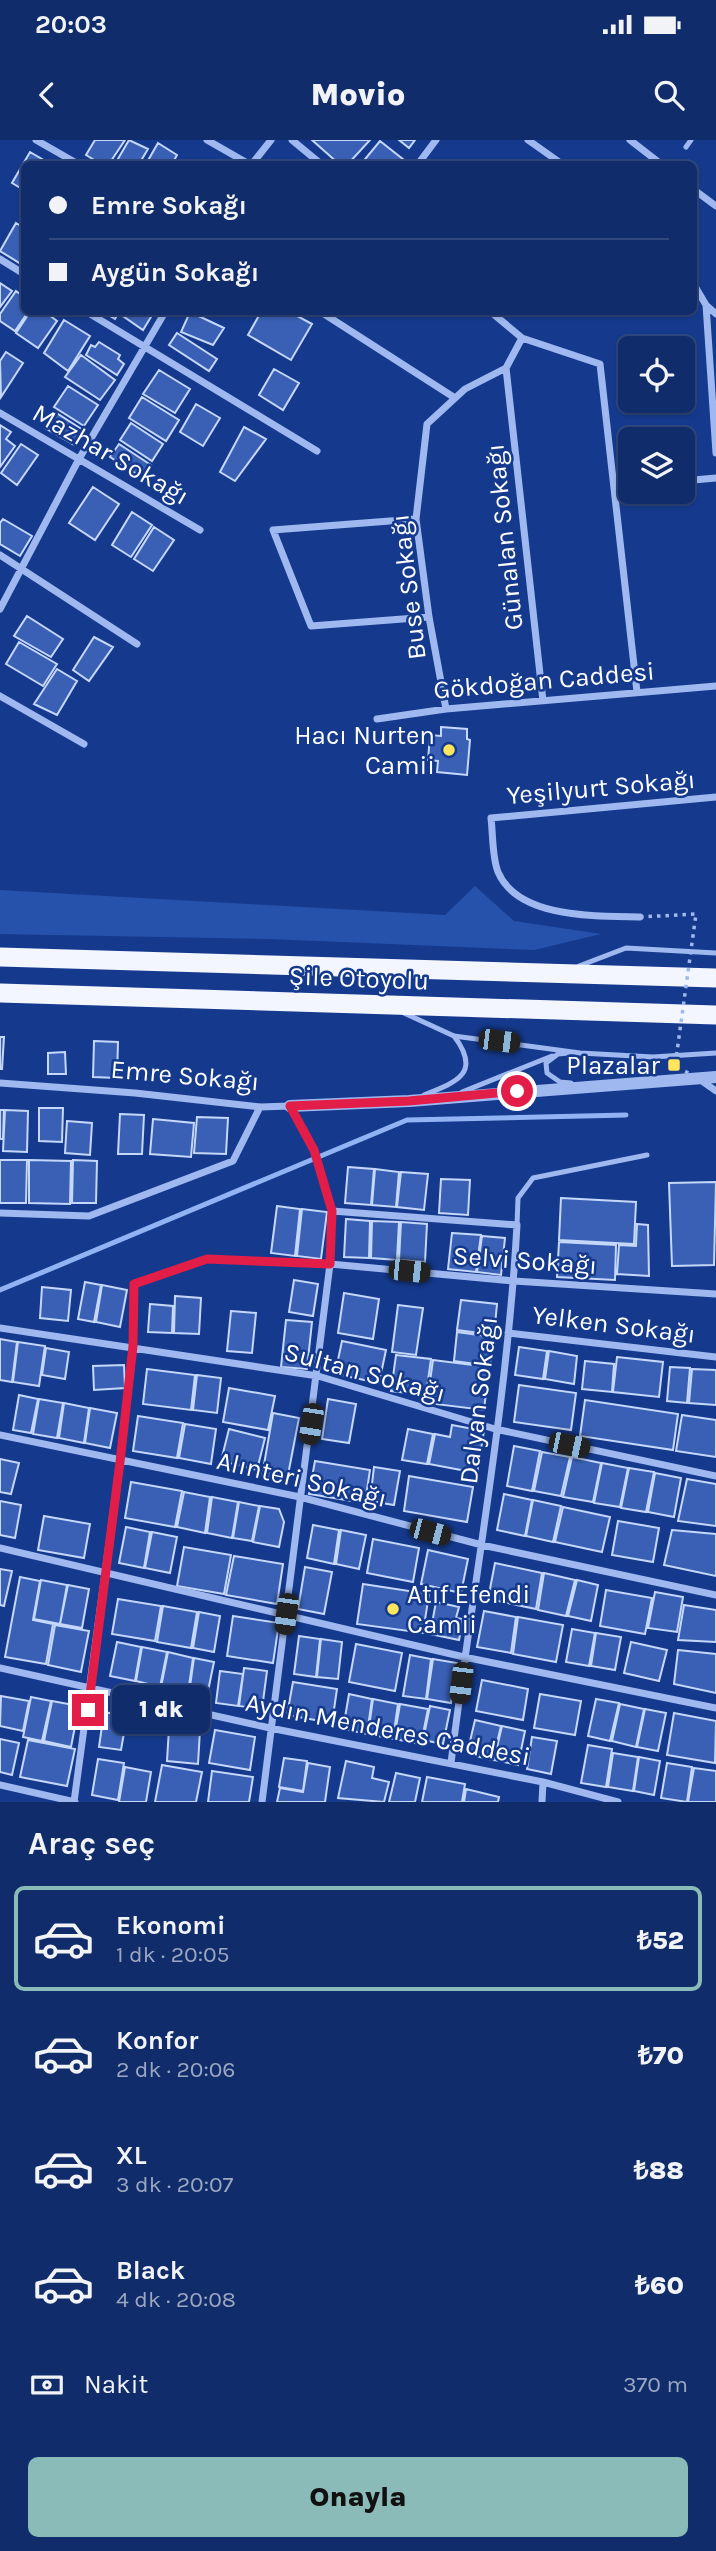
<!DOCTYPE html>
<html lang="tr">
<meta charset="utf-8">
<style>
:root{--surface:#102c6a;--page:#193470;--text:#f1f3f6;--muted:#9ca7c1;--line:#30487e;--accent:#8bbbb9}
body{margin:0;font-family:Karla,sans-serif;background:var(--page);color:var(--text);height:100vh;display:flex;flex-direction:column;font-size:26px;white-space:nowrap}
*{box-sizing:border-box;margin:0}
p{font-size:23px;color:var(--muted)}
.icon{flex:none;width:38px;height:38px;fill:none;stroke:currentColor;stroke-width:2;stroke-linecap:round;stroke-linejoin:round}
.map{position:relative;height:1662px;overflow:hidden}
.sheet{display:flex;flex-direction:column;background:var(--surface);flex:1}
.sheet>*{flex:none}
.banner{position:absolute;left:21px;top:21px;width:676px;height:154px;border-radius:10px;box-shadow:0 2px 5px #0004,0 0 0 2px var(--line);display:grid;align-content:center;height:154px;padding:0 28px;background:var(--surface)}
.fabs{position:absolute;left:618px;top:196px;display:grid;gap:14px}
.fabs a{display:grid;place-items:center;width:77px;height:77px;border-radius:10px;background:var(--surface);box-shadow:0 2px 5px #0004,0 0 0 2px var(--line);font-size:35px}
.end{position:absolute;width:32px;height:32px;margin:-16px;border:9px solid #e11d48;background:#fff;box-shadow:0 0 0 4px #fff}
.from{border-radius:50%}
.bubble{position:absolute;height:49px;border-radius:10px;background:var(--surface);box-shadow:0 2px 5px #0004,0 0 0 2px var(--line);font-size:23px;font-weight:800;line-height:49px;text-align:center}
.car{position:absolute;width:21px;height:42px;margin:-21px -10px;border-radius:9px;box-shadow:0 0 5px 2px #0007;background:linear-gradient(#222 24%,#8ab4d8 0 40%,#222 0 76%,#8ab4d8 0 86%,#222 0)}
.banner b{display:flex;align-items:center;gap:24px;height:66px;font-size:26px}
.banner b+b{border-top:2px solid var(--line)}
.banner i{width:18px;height:18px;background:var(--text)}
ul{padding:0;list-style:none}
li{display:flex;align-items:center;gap:21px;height:105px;margin:0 14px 10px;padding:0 14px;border:4px solid transparent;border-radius:10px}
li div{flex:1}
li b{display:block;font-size:26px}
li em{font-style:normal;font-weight:800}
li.selected{border-color:var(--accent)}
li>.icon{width:63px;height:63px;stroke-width:1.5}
h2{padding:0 28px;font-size:32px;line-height:84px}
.pay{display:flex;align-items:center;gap:18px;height:77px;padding:0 28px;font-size:26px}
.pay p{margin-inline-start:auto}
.primary-button{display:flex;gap:14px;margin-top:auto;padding:14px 28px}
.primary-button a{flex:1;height:80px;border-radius:10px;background:var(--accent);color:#111;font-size:28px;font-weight:800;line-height:80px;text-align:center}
.status{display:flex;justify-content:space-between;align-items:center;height:49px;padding:0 35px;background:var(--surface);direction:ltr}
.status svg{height:19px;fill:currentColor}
header{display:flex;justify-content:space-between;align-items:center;height:91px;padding:0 28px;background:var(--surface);font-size:32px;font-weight:800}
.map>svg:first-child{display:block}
</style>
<div class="status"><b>20:03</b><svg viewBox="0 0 49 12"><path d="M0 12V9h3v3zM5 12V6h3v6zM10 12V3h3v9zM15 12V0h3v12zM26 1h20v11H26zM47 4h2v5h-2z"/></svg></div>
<header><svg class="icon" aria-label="back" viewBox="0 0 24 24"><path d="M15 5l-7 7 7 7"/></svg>Movio<svg class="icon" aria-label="search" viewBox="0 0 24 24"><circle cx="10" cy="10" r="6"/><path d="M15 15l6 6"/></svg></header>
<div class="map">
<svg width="716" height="1662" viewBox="0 0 716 1662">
<rect width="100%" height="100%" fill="#153a8d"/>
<path fill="#2752ac" d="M475,746L514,781L601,794L534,810L270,799L0,794V750L445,775Z"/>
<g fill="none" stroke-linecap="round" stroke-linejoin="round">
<path stroke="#91b2f3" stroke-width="5" d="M0,1150L407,980L626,975"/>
</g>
<path fill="#3960b4" stroke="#c5d7fb" stroke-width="2" d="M95,0H125L109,24H101L86,15Z
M129,0L148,9L139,24H115Z
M312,0H370L348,24H339Z
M399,0H415L409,8Z
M380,1L404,20L401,24H361Z
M158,3L177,15L172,24H146Z
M30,12L47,22L24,24V50L12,43Z
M16,83L24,88V118L21,124L0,111Z
M0,143L12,151L0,167Z
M16,151L24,157V172H28L15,191L0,181V174Z
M30,172H45L57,181L38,208L16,193Z
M103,172H119L115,179Z
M122,172H154L143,190L120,174Z
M190,172L224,188L213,205L181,192Z
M261,172H290L312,184L291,220L248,195Z
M64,180L90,196L68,231L44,213Z
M177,193L217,219L209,231L169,205Z
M99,202L120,215L118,219L124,224L117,235L86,215L91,205L95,207Z
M6,212L23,223L1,257L0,221Z
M81,215L115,240L100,260L65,237Z
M274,229L299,243L283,270L259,255Z
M159,230L190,249L175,273L143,254Z
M68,246L98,265L84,286L54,267Z
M142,257L179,280L166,301L129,278Z
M196,264L220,278L203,306L180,292Z
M55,272L83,290L74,305L45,288Z
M131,283L163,304L152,321L120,300Z
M0,285L11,292L6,299L15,306L0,327Z
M244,287L266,299L235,341L220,332Z
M21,304L38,315L17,345L1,333Z
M119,304L151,325L143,338L110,317Z
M93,347L119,364L95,400L69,383Z
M132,372L152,385L131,417L112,405Z
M3,379L32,396L20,416L0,404V383Z
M154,387L174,400L153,431L134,419Z
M27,476L63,499L51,517L14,496Z
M94,497L113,507L89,541L73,530Z
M19,502L57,524L43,546L6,524Z
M57,529L77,541L57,575L34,564Z
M441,587L467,589V599L470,600L467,635L437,632L438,621L428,620L430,595L441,596Z
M0,897H4L2,929H0Z
M94,901L118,902L117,938L93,937Z
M65,912L66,934H48V913Z
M39,968H63L62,1002L39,1001Z
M0,970H4L3,999H0Z
M5,970L28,971L27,1012L3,1011Z
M120,974L144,975L142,1014H118Z
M197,977L228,978L226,1014L194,1013Z
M153,979L194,983L191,1017L150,1014Z
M67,981L92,983L90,1015L65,1013Z
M0,1020H27L26,1063H0Z
M29,1020L71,1021L70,1064L29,1063Z
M73,1020L97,1021L96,1063H72Z
M348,1027L374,1029L371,1065L345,1063Z
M375,1029L399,1032L396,1067L372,1065Z
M401,1032L428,1034L424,1070L397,1067Z
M441,1039L470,1040L468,1075L439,1073Z
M716,1042L714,1125L672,1126L669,1043Z
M561,1058L636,1062L634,1104L559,1100Z
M277,1066L300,1069L295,1116L271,1113Z
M302,1069L327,1072L321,1119L297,1116Z
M346,1079L370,1081L369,1118L344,1117Z
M372,1081L399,1082L397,1120L371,1118Z
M401,1082L427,1084L425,1122L399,1120Z
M637,1084L648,1085L649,1136L617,1134L619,1105L636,1106Z
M452,1093L481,1095L476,1132L448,1129Z
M482,1096L505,1098L501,1135L477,1132Z
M559,1102L616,1105L615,1140L557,1137Z
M294,1140L318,1144L313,1176L289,1172Z
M85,1142L101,1145L94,1182L78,1179Z
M102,1145L127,1150L120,1187L96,1182Z
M42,1147L71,1150L68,1181L40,1178Z
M344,1153L379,1159L373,1199L338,1193Z
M175,1156L201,1158L199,1194L174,1193Z
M461,1160L497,1164L494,1195L457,1190Z
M150,1164L173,1166L172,1193L148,1192Z
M398,1165L423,1168L416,1215L392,1212Z
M231,1171L256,1173L252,1213L227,1211Z
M286,1180L312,1182L307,1229L281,1227Z
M457,1192L493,1197L490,1226L454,1221Z
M0,1199L17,1202L12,1242L0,1240Z
M342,1201L386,1210L379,1243L335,1234Z
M18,1202L45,1206L39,1246L13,1242Z
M519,1207L547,1211L543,1239L515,1235Z
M46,1208L69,1212L65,1239L42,1235Z
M549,1211L577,1216L574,1244L545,1239Z
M396,1215L431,1219L426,1255L391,1251Z
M617,1217L663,1222L659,1257L613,1252Z
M433,1220L489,1227L484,1270L427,1263Z
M585,1221L614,1224L612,1252L582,1249Z
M124,1225L125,1248L94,1250L93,1226Z
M670,1227L690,1228L687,1263L667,1261Z
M147,1229L195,1235L191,1270L143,1264Z
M692,1229L716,1230V1265L689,1263Z
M197,1235L221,1238L217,1273L193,1270Z
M519,1245L576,1253L571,1290L514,1282Z
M229,1248L275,1256L268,1290L223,1282Z
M19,1255L38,1259L31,1293L13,1290Z
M39,1259L63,1263L57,1298L33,1294Z
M328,1259L356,1264L349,1303L322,1299Z
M585,1260L678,1274L673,1310L580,1296Z
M64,1263L89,1268L84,1303L59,1298Z
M90,1268L117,1273L110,1308L85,1303Z
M273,1273L299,1278L287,1340L262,1336Z
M682,1275L716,1280V1317L676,1311Z
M138,1276L183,1283L177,1318L133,1311Z
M185,1284L216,1289L211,1324L179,1318Z
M452,1285L484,1291L477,1333L429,1324L435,1294L450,1297Z
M229,1289L265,1298L257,1330L221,1321Z
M408,1289L433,1294L427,1324L402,1320Z
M514,1306L540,1311L532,1351L507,1346Z
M542,1312L570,1317L561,1356L534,1351Z
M572,1317L601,1323L593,1362L563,1357Z
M0,1319L19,1323L11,1354L0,1352Z
M315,1321L370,1330L365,1363L309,1354Z
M602,1323L628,1328L620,1367L594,1363Z
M374,1327L400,1331L394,1365L370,1361Z
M629,1328L654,1332L646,1372L621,1368Z
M655,1333L681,1338L674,1377L648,1372Z
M409,1336L473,1347L467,1382L404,1371Z
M687,1339L716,1344V1386L678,1381Z
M131,1342L182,1351L175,1387L125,1378Z
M184,1352L210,1357L205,1393L177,1387Z
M504,1354L532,1360L525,1396L497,1390Z
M212,1357L238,1362L232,1398L207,1393Z
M533,1360L561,1366L553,1402L526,1396Z
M0,1361L21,1365L15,1398L0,1395Z
M239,1362L259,1366L252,1401L233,1398Z
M260,1366L279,1369L284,1382L279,1407L253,1402Z
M563,1367L610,1377L602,1412L555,1402Z
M44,1376L90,1384L84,1418L38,1410Z
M618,1381L659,1388L653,1422L612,1415Z
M313,1385L339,1390L334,1424L307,1418Z
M126,1387L150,1392L144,1428L119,1423Z
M341,1390L366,1395L359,1429L336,1424Z
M672,1390L716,1394V1436L664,1425Z
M152,1392L177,1397L170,1433L145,1428Z
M373,1399L419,1408L413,1442L367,1433Z
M184,1407L231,1415L224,1454L177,1446Z
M428,1410L468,1419L461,1453L421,1444Z
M234,1416L283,1424L277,1464L226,1455Z
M495,1423L542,1433L536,1469L488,1459Z
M305,1427L332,1432L324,1474L298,1469Z
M0,1429L12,1431L4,1466L0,1465Z
M544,1433L575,1440L566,1476L538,1470Z
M20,1437L40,1441L33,1480L53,1484L46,1524L5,1517Z
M41,1440L67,1445L60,1484L34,1479Z
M577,1440L598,1445L591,1481L568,1476Z
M363,1444L429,1454L423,1493L357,1484Z
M68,1445L89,1449L82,1488L60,1484Z
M606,1450L652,1458L645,1494L600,1486Z
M655,1452L683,1457L677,1492L648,1488Z
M118,1459L161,1466L155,1501L112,1494Z
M436,1462L459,1467L456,1478L463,1479L459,1500L430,1494Z
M684,1465L716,1470V1502L678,1500Z
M163,1466L197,1472L191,1508L157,1502Z
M484,1471L516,1477L511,1513L477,1507Z
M199,1472L220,1476L214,1512L193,1508Z
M233,1476L279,1483L273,1523L227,1516Z
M518,1477L563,1485L556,1522L513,1514Z
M55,1485L89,1491L81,1532L48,1525Z
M572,1489L595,1493L589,1526L566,1522Z
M596,1493L621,1497L615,1530L591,1526Z
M299,1496L320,1499L316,1537L294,1534Z
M321,1499L342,1502L338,1539L317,1537Z
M117,1502L141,1507L135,1541L110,1536Z
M631,1502L667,1510L659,1541L624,1533Z
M356,1504L402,1513L395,1551L349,1542Z
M142,1507L167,1512L160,1547L136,1541Z
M678,1510L716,1514V1553L674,1544Z
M168,1512L193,1518L188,1553L161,1547Z
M410,1515L431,1519L426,1559L403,1556Z
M194,1518L214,1522L207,1556L189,1553Z
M433,1519L457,1523L451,1563L427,1559Z
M244,1528L267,1531L262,1569L239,1566Z
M220,1531L243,1534L238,1566L216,1563Z
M482,1540L528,1549L523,1580L476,1571Z
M293,1542L337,1549L332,1583L287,1575Z
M349,1554L372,1559L367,1594L343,1589Z
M540,1554L581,1561L575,1595L534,1588Z
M1,1556L29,1561L23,1591L0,1586Z
M31,1557L51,1561L42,1601L23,1597Z
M373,1559L398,1564L393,1599L368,1594Z
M596,1559L619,1563L610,1601L588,1596Z
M52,1561L79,1566L71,1607L44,1601Z
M400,1564L428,1569L421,1604L394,1599Z
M620,1564L644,1569L636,1607L612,1601Z
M430,1566L450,1570L443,1604L423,1600Z
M645,1569L666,1573L658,1611L637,1607Z
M104,1572L127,1576L121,1610L99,1607Z
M674,1573L716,1581L715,1623L667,1615Z
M475,1580L501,1586L493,1620L467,1614Z
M502,1586L525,1591L518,1625L494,1620Z
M169,1588L200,1590L198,1624L167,1621Z
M215,1590L255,1597L250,1630L209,1623Z
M532,1597L557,1601L551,1634L527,1629Z
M0,1599L19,1603L12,1635L0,1632Z
M28,1600L75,1609L67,1646L20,1637Z
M588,1605L612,1609L606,1647L581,1643Z
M613,1613L638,1617L633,1651L608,1647Z
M639,1617L660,1621L654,1655L634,1651Z
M284,1618L307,1621L303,1651L279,1647Z
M98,1619L124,1623L118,1660L92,1655Z
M346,1621L374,1627L372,1638L389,1642L384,1662L338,1658Z
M308,1623L330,1627L325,1662H277L280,1648L303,1652Z
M667,1623L692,1627L687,1662L661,1658Z
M162,1625L202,1632L196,1662H155Z
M125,1627L151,1632L146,1662H119Z
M694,1628L716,1631V1662H688Z
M212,1631L253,1637L249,1662H208Z
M396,1633L420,1638L415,1662H389Z
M427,1637L465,1644L462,1662H422Z
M466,1649L499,1657L498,1662H464Z"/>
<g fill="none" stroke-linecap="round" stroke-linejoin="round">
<path stroke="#9fb9f0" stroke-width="5" d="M686,7L691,0
M579,826L626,808L716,813
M404,873L454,896L580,913L653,917L716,913
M568,913L558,914L546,923L547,933L560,942L571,943
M462,952L552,916
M424,955C457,942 482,933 454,896
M517,1085L518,1058L533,1038L647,1015"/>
<path stroke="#9fb9f0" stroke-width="7" d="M36,0L78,24
M207,0L249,24
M292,0L321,24
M528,0L562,24
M630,0L661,24
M252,24L271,0
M418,24L436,0
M693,49L716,66
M0,119L24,134
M693,143L706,165L716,174
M706,165L716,313
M87,172L317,311
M321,172L455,258
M491,172L522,198L600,224L637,552
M506,228L543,561
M0,273L200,390
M682,341L716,338
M614,348L630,346
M416,379L273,390L311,486L429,477
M0,415L137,504
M0,469L79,319L165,172
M0,556L84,604
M446,569L429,477L416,379L427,284L465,249L506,228L522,198
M377,579L446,569L716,546
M640,777C598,776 518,779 498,732C492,717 493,694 491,678L716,657
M699,939L716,951
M0,943L135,953L260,967L290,966L314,1010L332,1071L330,1124L262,1662
M332,1071L517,1085C507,1265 473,1444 451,1623
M0,1073L89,1076L233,1021L260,967
M0,1188L318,1236L495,1289L716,1336
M508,1193L716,1217
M0,1295L300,1357L482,1405L716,1455
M0,1408L464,1517L716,1568
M0,1528L270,1588L543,1642L542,1662
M543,1642L618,1662
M0,1645L75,1662
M74,1662L120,1322L133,1206L134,1144L207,1119L330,1124L514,1141L716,1154"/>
<path stroke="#9fb9f0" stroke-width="12" d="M290,966L409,961L716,937"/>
<path stroke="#f4f6ff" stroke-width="19" d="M0,817L716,838
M0,853L716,875"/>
<path stroke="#9fb9f0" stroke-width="3.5" stroke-dasharray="3.5 5" stroke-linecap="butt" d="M640,777L696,774L675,926L696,937"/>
</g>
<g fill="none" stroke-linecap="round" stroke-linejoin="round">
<path stroke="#e11d48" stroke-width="9" d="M88,1570L120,1322L133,1206L134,1144L207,1119L330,1124L332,1071L314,1010L290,966L409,961L517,951"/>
</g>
<g fill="#ffe55e" stroke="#153a8d" stroke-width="2.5">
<circle cx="449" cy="610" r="7"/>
<rect x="667" y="918" width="14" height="14" rx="3.5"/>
<circle cx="393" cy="1469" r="7"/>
</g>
<g text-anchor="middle" stroke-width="5" stroke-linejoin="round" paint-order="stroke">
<g font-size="26" fill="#fff" stroke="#153a8d">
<text transform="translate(111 314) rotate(30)" y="9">Mazhar Sokağı</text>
<text transform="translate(504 397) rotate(-96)" y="9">Günalan Sokağı</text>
<text transform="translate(408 447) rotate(-97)" y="9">Buse Sokağı</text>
<text transform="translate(544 540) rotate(-5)" y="9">Gökdoğan Caddesi</text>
<text transform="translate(601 647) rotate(-5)" y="9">Yeşilyurt Sokağı</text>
<text transform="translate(359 838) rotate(2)" y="9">Şile Otoyolu</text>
<text transform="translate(185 935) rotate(5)" y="9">Emre Sokağı</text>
<text transform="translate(525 1120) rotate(4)" y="9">Selvi Sokağı</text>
<text transform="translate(614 1184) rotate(7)" y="9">Yelken Sokağı</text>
<text transform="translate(365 1232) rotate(15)" y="9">Sultan Sokağı</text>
<text transform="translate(478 1260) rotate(-83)" y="9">Dalyan Sokağı</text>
<text transform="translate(302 1339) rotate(13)" y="9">Alınteri Sokağı</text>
<text transform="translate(388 1589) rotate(11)" y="9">Aydın Menderes Caddesi</text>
</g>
<g font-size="26" fill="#fff" stroke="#153a8d" text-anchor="end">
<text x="435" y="604">Hacı Nurten<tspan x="435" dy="30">Camii</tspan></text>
<text x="660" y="934">Plazalar</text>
<text x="407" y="1463" text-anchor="start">Atıf Efendi<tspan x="407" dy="30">Camii</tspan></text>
</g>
</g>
</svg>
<div class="fabs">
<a><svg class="icon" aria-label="locate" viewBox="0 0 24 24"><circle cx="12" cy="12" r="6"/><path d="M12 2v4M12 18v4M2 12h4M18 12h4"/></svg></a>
<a><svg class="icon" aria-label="layers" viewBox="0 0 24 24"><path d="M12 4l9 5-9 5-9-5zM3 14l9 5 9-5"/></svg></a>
</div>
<i class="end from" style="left:517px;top:951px"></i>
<i class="end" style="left:88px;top:1570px"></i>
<div class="bubble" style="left:112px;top:1545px;width:98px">1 dk</div>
<i class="car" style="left:499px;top:901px;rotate:97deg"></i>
<i class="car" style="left:409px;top:1131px;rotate:96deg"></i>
<i class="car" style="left:311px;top:1284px;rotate:189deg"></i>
<i class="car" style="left:569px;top:1305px;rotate:102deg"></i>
<i class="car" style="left:430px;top:1392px;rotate:105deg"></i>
<i class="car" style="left:286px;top:1474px;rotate:188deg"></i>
<i class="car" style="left:461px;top:1543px;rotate:187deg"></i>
<div class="banner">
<b><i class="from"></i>Emre Sokağı</b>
<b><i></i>Aygün Sokağı</b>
</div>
</div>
<section class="sheet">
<h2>Araç seç</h2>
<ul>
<li class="selected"><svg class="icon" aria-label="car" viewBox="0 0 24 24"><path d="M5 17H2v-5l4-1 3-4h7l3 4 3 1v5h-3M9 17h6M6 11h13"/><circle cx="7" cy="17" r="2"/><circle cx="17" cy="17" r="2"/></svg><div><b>Ekonomi</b><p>1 dk · 20:05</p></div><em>₺52</em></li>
<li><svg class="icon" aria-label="car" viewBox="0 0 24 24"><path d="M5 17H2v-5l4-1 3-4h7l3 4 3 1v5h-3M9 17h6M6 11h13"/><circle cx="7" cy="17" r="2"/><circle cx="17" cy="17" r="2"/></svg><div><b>Konfor</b><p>2 dk · 20:06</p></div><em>₺70</em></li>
<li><svg class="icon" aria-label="car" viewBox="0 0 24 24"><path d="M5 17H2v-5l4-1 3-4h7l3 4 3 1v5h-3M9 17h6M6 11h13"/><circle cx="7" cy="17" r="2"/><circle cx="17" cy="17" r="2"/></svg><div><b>XL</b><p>3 dk · 20:07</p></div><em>₺88</em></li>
<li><svg class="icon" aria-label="car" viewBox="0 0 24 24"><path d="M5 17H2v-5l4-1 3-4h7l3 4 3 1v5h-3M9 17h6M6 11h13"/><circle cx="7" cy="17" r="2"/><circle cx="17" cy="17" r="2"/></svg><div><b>Black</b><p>4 dk · 20:08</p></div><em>₺60</em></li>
</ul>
<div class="pay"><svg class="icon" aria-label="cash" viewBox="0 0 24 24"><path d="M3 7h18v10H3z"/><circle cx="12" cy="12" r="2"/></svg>Nakit<p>370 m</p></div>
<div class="primary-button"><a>Onayla</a></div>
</section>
